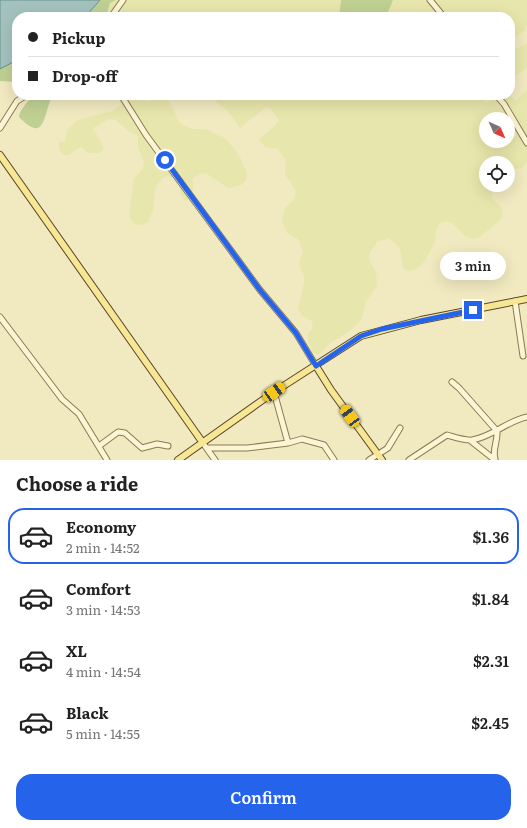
<!DOCTYPE html>
<meta charset="utf-8">
<style>
:root{--surface:#fff;--page:#f2f2f2;--text:#222;--muted:#767676;--line:#e0e0e0;--accent:#2563eb}
body{margin:0;font-family:Literata,serif;background:var(--page);color:var(--text);height:100vh;display:flex;flex-direction:column;font-size:15px;white-space:nowrap}
*{box-sizing:border-box;margin:0}
p{font-size:13px;color:var(--muted)}
.icon{flex:none;width:22px;height:22px;fill:none;stroke:currentColor;stroke-width:2;stroke-linecap:round;stroke-linejoin:round}
.map{position:relative;height:460px;overflow:hidden}
.drawer{display:flex;flex-direction:column;background:var(--surface);flex:1}
.drawer>*{flex:none}
.top-card{position:absolute;left:12px;top:12px;width:503px;height:88px;border-radius:16px;box-shadow:0 4px 16px #0002;display:grid;align-content:center;height:88px;padding:0 16px;background:var(--surface)}
.needle{width:26px;rotate:135deg}
.fabs{position:absolute;left:479px;top:112px;display:grid;gap:8px}
.fabs a{display:grid;place-items:center;width:36px;height:36px;border-radius:50%;background:var(--surface);box-shadow:0 4px 16px #0002;font-size:20px}
.end{position:absolute;width:18px;height:18px;margin:-9px;border:5px solid #2563eb;background:#fff;box-shadow:0 0 0 2px #fff}
.from{border-radius:50%}
.bubble{position:absolute;height:28px;border-radius:14px;background:var(--surface);box-shadow:0 4px 16px #0002;font-size:13px;font-weight:600;line-height:28px;text-align:center}
.car{position:absolute;width:12px;height:24px;margin:-12px -6px;border-radius:5px;box-shadow:0 0 3px 1px #0007;background:linear-gradient(#f5c518 24%,#345 0 40%,#f5c518 0 76%,#345 0 86%,#f5c518 0)}
.top-card b{display:flex;align-items:center;gap:14px;height:38px;font-size:15px}
.top-card b+b{border-top:1px solid var(--line)}
.top-card i{width:10px;height:10px;background:var(--text)}
ul{padding:0;list-style:none}
li{display:flex;align-items:center;gap:12px;height:56px;margin:0 8px 6px;padding:0 8px;border:2px solid transparent;border-radius:16px}
li div{flex:1}
li b{display:block;font-size:15px}
li em{font-style:normal;font-weight:600}
li.selected{border-color:var(--accent)}
li>.icon{width:36px;height:36px;stroke-width:1.5}
h2{padding:0 16px;font-size:18px;line-height:48px}
.action{display:flex;gap:8px;margin-top:auto;padding:8px 16px}
.action a{flex:1;height:46px;border-radius:16px;background:var(--accent);color:#fff;font-size:16px;font-weight:600;line-height:46px;text-align:center}
.map>svg:first-child{display:block}
</style>
<div class="map">
<svg width="527" height="460" viewBox="0 0 527 460">
<rect width="100%" height="100%" fill="#f1e9bf"/>
<path fill="#e7e6ac" fill-rule="evenodd" d="M116,0H341L339,17H106L110,3Z
M393,0H527V26L525,27L526,30L510,40V17H386Z
M510,40L513,50L527,44V68L512,78L510,77Z
M527,90V162L522,168L508,170V163H486V185H496L492,192V198L502,208L503,215L499,221L478,238L472,239L466,237L452,223L446,221L440,223L436,230L435,242L425,261L415,270L408,271L403,268L400,248L389,238L377,242L369,254V260L376,272L377,285L366,302L361,320L351,330L329,344L320,354H314L308,341V334L312,329L313,322L302,315L298,309L304,283V276L299,264L303,251L298,239L287,233L282,221L285,208L295,198L296,191L285,174L286,160L282,155L278,149L265,147L259,139L275,126L279,121L272,110L266,107L240,128L229,112L217,103L212,95H478V97L487,103L499,95H510L515,101ZM486,119H508V141H486Z
M117,95H133L149,102L161,97L168,99L180,123L192,129H206L226,139L239,155L247,173L246,180L241,185L228,188L206,173L199,174L193,178V190L191,196L186,201L181,196L179,183L175,179L168,176L162,178L155,189L153,210L148,222L142,225H136L131,220L129,214L134,179L143,168L144,161L138,148V136L127,130L116,120L110,119L93,128L104,148L100,153H87L82,147L74,151L69,155H63L59,149V142H65L67,130L77,120L113,111L121,105Z"/>
<path fill="#c0d093" d="M100,0H116L110,3L106,17H85Z
M341,0H393L386,17H339Z
M17,60V82L0,81V69Z
M31,95H53C43,111 47,146 19,117C20,108 28,104 31,95Z"/>
<path fill="#a3c2be" stroke="#69918d" d="M0,0H100L85,17H17V60L0,69Z"/>
<g fill="none" stroke-linecap="round" stroke-linejoin="round">
<g stroke="#8b7a56" stroke-width="7">
<path id="minor" d="M430,0L444,17
M111,17L123,0
M121,95L146,135L260,290L296,333L316,366
M496,95L504,104L527,143
M0,128L17,101L27,95
M515,301L523,356
M0,317L62,399L79,414L107,460
M452,382L459,388L497,431C498,441 492,450 495,459
M274,392L288,443
M471,441L495,460
M99,446L118,432L125,433L142,448L157,444L168,446
M205,446L215,460
M207,448H247L288,443L302,439L324,445L334,460
M369,460L388,448L400,428L388,447
M409,460L447,435C454,437 465,441 472,440C492,437 507,421 527,417"/>
</g>
<g stroke="#58472b" stroke-width="8">
<path id="major" d="M0,155L203,443
M316,366L331,390L382,460
M178,460L274,392L361,336L421,320L527,299"/>
</g>
<use href="#minor" stroke="#fbf5d3" stroke-width="5"/>
<use href="#major" stroke="#f7e694" stroke-width="6"/>
</g>
<g fill="none" stroke-linecap="round" stroke-linejoin="round">
<path stroke="#2563eb" stroke-width="5" d="M165,160L260,290L296,333L316,366L361,336L382,329L473,310"/>
</g>
</svg>
<div class="fabs">
<a><svg class="needle" viewBox="-14 -14 28 28"><path d="M0-13l5 13h-10z" fill="#e53935"/><path d="M0 13l5-13h-10z" fill="#767676"/></svg></a>
<a><svg class="icon" aria-label="locate" viewBox="0 0 24 24"><circle cx="12" cy="12" r="6"/><path d="M12 2v4M12 18v4M2 12h4M18 12h4"/></svg></a>
</div>
<i class="end from" style="left:165px;top:160px"></i>
<i class="end" style="left:473px;top:310px"></i>
<div class="bubble" style="left:440px;top:252px;width:66px">3 min</div>
<i class="car" style="left:274px;top:392px;rotate:56deg"></i>
<i class="car" style="left:350px;top:416px;rotate:324deg"></i>
<div class="top-card">
<b><i class="from"></i>Pickup</b>
<b><i></i>Drop-off</b>
</div>
</div>
<section class="drawer">
<h2>Choose a ride</h2>
<ul>
<li class="selected"><svg class="icon" aria-label="car" viewBox="0 0 24 24"><path d="M5 17H2v-5l4-1 3-4h7l3 4 3 1v5h-3M9 17h6M6 11h13"/><circle cx="7" cy="17" r="2"/><circle cx="17" cy="17" r="2"/></svg><div><b>Economy</b><p>2 min · 14:52</p></div><em>$1.36</em></li>
<li><svg class="icon" aria-label="car" viewBox="0 0 24 24"><path d="M5 17H2v-5l4-1 3-4h7l3 4 3 1v5h-3M9 17h6M6 11h13"/><circle cx="7" cy="17" r="2"/><circle cx="17" cy="17" r="2"/></svg><div><b>Comfort</b><p>3 min · 14:53</p></div><em>$1.84</em></li>
<li><svg class="icon" aria-label="car" viewBox="0 0 24 24"><path d="M5 17H2v-5l4-1 3-4h7l3 4 3 1v5h-3M9 17h6M6 11h13"/><circle cx="7" cy="17" r="2"/><circle cx="17" cy="17" r="2"/></svg><div><b>XL</b><p>4 min · 14:54</p></div><em>$2.31</em></li>
<li><svg class="icon" aria-label="car" viewBox="0 0 24 24"><path d="M5 17H2v-5l4-1 3-4h7l3 4 3 1v5h-3M9 17h6M6 11h13"/><circle cx="7" cy="17" r="2"/><circle cx="17" cy="17" r="2"/></svg><div><b>Black</b><p>5 min · 14:55</p></div><em>$2.45</em></li>
</ul>
<div class="action"><a>Confirm</a></div>
</section>
